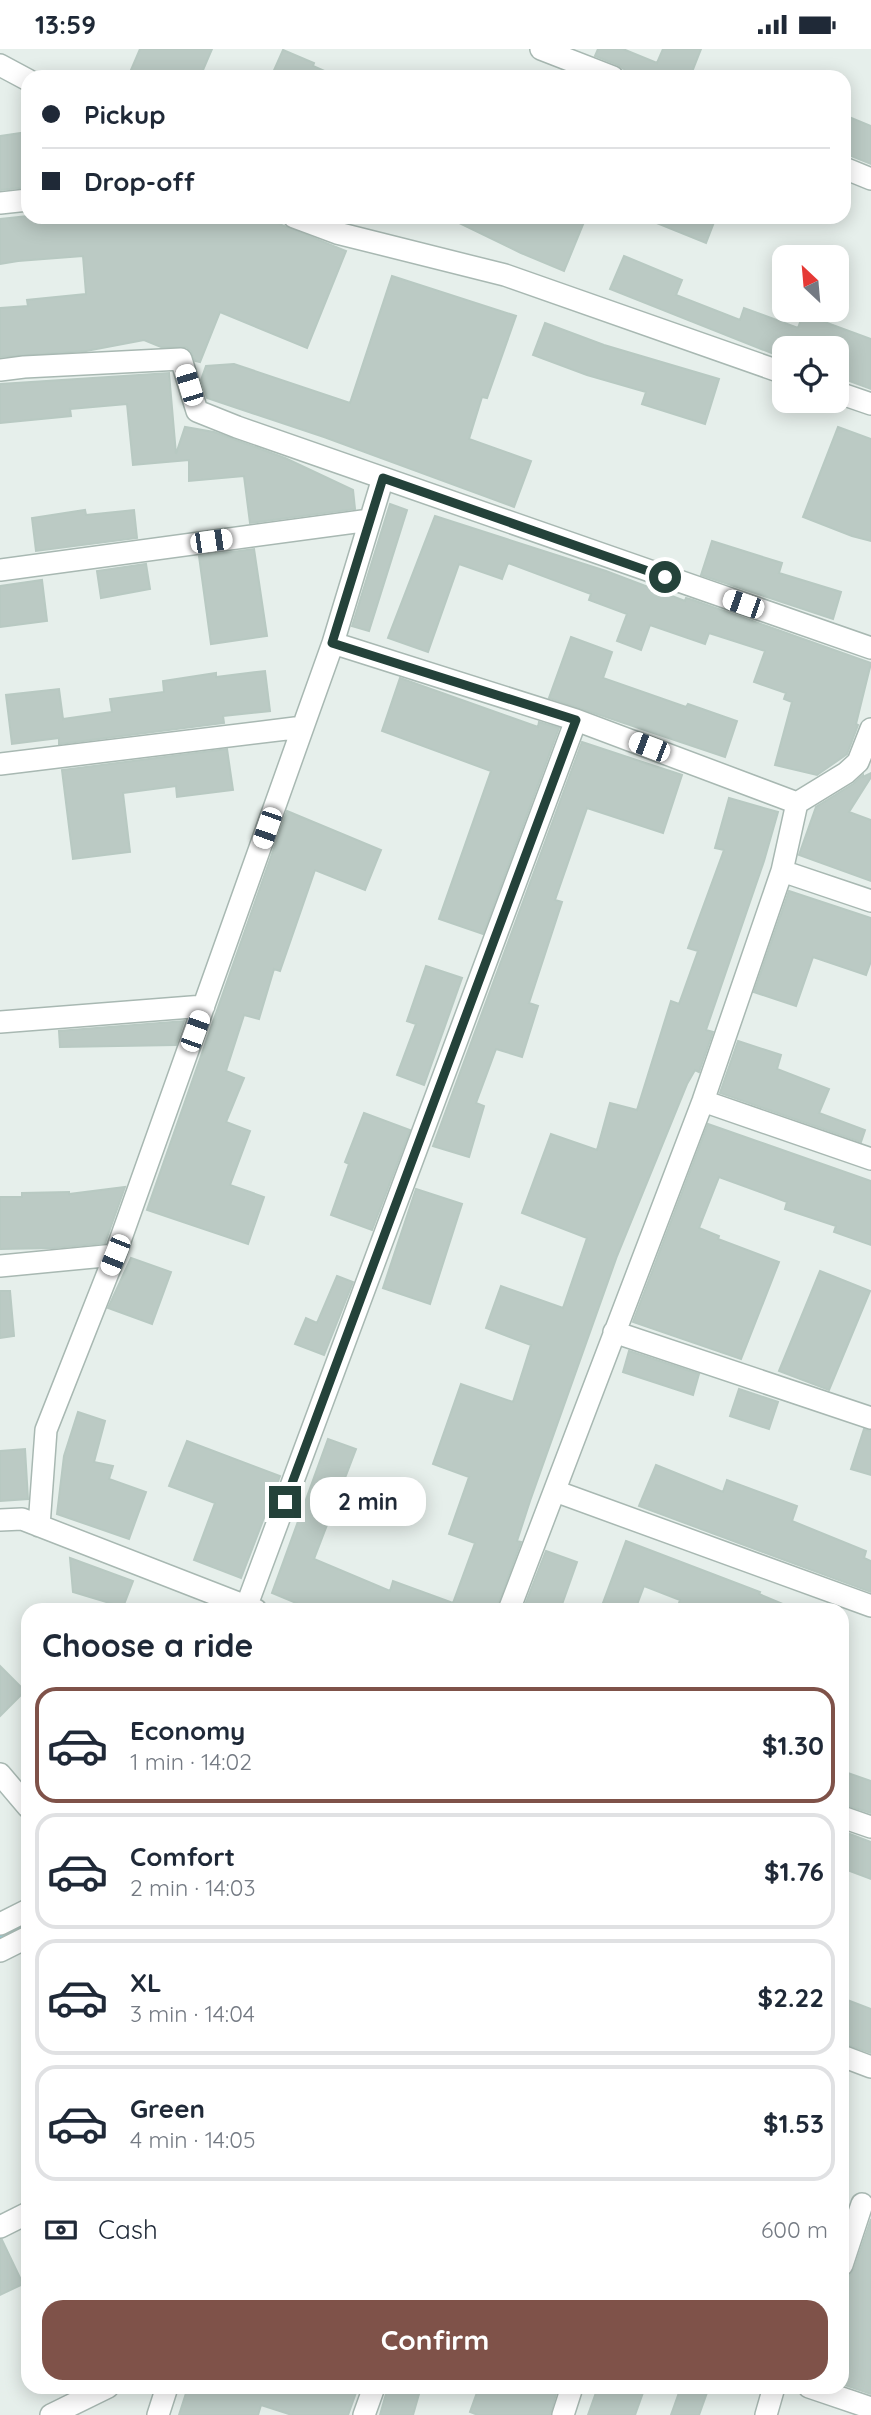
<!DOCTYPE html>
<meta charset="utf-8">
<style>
:root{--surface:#fff;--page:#f6f6f7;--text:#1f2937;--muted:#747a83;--line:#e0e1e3;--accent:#7f5249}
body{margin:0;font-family:Quicksand,sans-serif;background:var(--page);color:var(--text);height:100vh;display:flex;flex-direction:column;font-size:26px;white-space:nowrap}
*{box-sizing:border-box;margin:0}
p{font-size:23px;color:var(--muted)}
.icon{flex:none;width:38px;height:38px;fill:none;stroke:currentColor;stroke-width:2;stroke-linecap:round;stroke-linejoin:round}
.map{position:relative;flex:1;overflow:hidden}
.sheet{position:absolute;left:21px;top:1554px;width:828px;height:791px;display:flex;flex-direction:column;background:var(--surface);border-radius:21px;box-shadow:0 4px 18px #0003}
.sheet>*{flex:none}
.guide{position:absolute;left:21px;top:21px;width:830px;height:154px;border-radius:21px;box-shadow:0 4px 18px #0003;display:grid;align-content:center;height:154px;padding:0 21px;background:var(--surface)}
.needle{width:46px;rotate:334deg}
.buttons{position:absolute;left:772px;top:196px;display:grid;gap:14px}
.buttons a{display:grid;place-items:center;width:77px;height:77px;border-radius:14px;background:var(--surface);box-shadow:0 4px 18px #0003;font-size:35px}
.end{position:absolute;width:32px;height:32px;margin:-16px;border:9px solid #24423a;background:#fff;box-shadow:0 0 0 4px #fff}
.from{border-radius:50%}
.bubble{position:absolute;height:49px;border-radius:21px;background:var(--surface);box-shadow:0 4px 18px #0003;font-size:23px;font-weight:800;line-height:49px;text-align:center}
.car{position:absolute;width:21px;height:42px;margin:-21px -10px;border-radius:9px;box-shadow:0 0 5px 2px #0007;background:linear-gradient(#fff 24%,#345 0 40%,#fff 0 76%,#345 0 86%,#fff 0)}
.guide b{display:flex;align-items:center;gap:24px;height:66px;font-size:26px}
.guide b+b{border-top:2px solid var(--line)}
.guide i{width:18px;height:18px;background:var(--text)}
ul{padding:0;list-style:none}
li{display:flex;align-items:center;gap:21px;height:116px;margin:0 14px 10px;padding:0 7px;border:4px solid var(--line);border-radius:21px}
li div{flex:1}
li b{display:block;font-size:26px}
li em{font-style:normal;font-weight:800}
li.current{border-color:var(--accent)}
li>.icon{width:63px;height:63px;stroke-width:1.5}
h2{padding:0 21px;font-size:32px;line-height:84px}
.pay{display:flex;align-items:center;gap:18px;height:77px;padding:0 21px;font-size:26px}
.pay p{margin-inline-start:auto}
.primary-button{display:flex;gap:14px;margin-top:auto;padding:14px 21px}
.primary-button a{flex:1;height:80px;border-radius:21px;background:var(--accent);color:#fff;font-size:28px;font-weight:800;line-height:80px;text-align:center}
.status{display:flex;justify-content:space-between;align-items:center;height:49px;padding:0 35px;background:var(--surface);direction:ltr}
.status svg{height:19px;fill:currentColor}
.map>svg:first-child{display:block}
</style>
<div class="status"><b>13:59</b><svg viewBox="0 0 49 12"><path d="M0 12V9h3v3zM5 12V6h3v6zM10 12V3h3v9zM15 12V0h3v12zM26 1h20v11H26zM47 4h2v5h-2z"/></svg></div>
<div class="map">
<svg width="871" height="2366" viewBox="0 0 871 2366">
<rect width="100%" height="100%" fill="#e6efeb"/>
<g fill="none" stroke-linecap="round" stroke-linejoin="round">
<path stroke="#8ec9d4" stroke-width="5" d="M0,1889L28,1875"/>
</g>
<path fill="#bbcac4" stroke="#b8c9c2" stroke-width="2" d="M140,0H212L200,28H128Z
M598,0H623L657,14L663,0H701L690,28H626L624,20L618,16L595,7Z
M283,1L314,14L313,17L338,28H271Z
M844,66L871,77V115L844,104Z
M28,83V138L0,141V87Z
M28,167L262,168L346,202L307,299L220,263L200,313L195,312L191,302L186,298H161L144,291L86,302L0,308V259L28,257L27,251L86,245L83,207L18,212L0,215V170Z
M447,168H586L564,222L521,204Z
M642,168H716L706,194Z
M624,207L682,231L676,246L740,271L744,259L798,279L803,265L871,290V340L836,327V299H784V309L610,240Z
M392,227L516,267L487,349L482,348L469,390L531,412L514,458L324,388L207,349L201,331L206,317L234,315L350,354Z
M545,274L604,296L719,330L705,375L642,355L646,343L587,326L533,306Z
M169,324L176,405L185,378L214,383L285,409L353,441L355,460L250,474L244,427L189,432V411L133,416L127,355L70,360L71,367L0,374V335Z
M838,378L871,390V492L852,487L803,468Z
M390,455L407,461L369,582L352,577Z
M85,461L86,466L134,461L137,489L36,502L32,469Z
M435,467L606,522L685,552L686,549L693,551L871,614L856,675L858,676L847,705L817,726L775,716L792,653L784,650L786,644L754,633L765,602L709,584L705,595L650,576L641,601L617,592L627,565L589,551L591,545L508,514L502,530L459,515L428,603L388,589Z
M712,492L782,514L779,524L841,543L833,570L701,526Z
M254,500L267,587L211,595L199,507Z
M146,515L150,540L101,549L97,522Z
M42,531L47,572L0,578V537Z
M571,588L612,603L603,629L686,658L688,655L737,672L725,708L549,649Z
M265,622L270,662L223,667L224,674L59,695V689L12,695L6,646L59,640L63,670L112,663L110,650L164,643L163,632L216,624V628Z
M400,629L538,678L539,673L559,679L483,885L439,870L491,722L382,682Z
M582,693L682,726L663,784L587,759L555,851L562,853L529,954L538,957L522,1008L496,1000L476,1054L484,1057L469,1108L433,1097Z
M227,700L233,741L177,748L176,737L123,744L130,803L73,810L62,721Z
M871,724V728L849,763L871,771V832L799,806L816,758L853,735L863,726V728Z
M729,749L778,763L764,812L706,981L713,983L699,1023L695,1021L687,1035L617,1207L530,1452L517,1492L521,1493L496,1561H313L272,1544L328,1390L356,1400L314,1510L390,1542L393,1532L453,1554L475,1494L449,1485L469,1428L433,1415L461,1335L513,1353L531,1296L486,1279L501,1237L563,1259L587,1189L522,1164L551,1085L597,1101L610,1054L637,1061L671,952L679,955L698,902L688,899L724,801L715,799Z
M287,762L381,801L365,841L315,821L280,922L274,920L259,970L244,966L226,1022L244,1029L226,1073L250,1082L230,1136L264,1148L248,1195L147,1161Z
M789,842L871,869V912L866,926L813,908L796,957L754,943Z
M426,917L462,929L424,1036L397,1026L416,975L407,972Z
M184,972L176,996L60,998L59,982Z
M738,992L781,1006L777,1020L829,1040L819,1064L865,1081L861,1093L720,1044Z
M364,1064L410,1081L372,1181L331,1166L349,1115L345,1113Z
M708,1075L871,1132V1196L834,1183L836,1177L785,1160L787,1153L719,1128L699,1179L719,1187L718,1190L779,1213L741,1310L633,1273Z
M125,1138L105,1194L54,1199L0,1200V1148H22V1144L69,1143V1145Z
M416,1140L462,1155L430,1255L383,1239Z
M131,1209L171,1223L152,1275L108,1259Z
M820,1222L870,1242L829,1341L779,1322Z
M337,1227L353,1233L324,1306L295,1295L306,1269L317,1274Z
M0,1242H10L14,1287L0,1289Z
M629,1302L699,1325L693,1346L623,1323Z
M739,1340L778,1353L769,1380L730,1367Z
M78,1363L105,1372L94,1413L113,1417L109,1430L146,1443L129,1490L57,1465L64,1407Z
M864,1380L871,1382V1426L851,1420Z
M187,1392L280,1427L241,1529L194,1511L215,1454L169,1437Z
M25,1400L28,1450L0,1452V1402Z
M656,1416L723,1443L727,1431L797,1457L792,1472L866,1502L864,1509L871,1512V1543L639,1457Z
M626,1492L760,1543L759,1545L797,1561H688L678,1557L680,1551L644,1537L635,1561H622L603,1554Z
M546,1502L577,1513L560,1561H523Z
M70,1509L133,1532L123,1558L73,1543Z
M0,1617L25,1642L0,1667Z
M842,1722L871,1732V1764L842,1755Z
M842,1782L871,1793V1830L842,1819Z
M842,1949L871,1960V2004L842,1994Z
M871,2170V2345L842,2335V2236L844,2229L850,2226L854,2220Z
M0,2191H2L23,2235L0,2246Z
M188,2338H358L348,2366H292L261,2356L258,2366H179Z
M388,2338H421L413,2366H380Z
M479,2338H558L550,2366H478L470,2363Z
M598,2338H645L635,2366H588Z
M681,2338H709L699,2366H671Z"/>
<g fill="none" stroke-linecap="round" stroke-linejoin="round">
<g stroke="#a8b8b2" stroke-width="24">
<path id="minor" d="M541,0L613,28
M0,16L28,31
M844,119L871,130
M0,154L28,151
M294,168L337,184L505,226L784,324
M0,321L24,318L181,310L197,362L237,378L871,599
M836,343L871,355
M0,521L370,471
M333,594L576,671L797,754
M0,715L303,678
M782,822L871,852
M0,973L204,957
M703,1052L871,1110
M0,1217L115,1206
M614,1283L871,1369
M555,1442L871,1557
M0,1471L22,1470L256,1561
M39,1477L46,1381L115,1206L303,678L333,594L383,429
M245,1561L576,671
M509,1561L703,1052L782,822L797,754L846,724L858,713L871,680
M0,1725L28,1758
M842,1768L871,1778
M0,1875L28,1861
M0,1902L28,1888
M842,2007L871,2018
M0,2178L28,2164
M842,2216L862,2155
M809,2338L871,2359
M51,2366L108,2338
M158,2366L167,2338
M364,2366L374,2338
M563,2366L572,2338
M766,2366L774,2338"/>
</g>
<use href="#minor" stroke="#fff" stroke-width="21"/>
</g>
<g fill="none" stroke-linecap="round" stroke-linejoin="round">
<path stroke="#24423a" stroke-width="9" d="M285,1453L576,671L332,594L383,429L665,528"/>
</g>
</svg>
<div class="buttons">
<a><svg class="needle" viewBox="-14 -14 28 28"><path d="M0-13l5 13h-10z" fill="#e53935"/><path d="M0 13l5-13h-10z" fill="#747a83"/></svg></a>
<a><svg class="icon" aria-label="locate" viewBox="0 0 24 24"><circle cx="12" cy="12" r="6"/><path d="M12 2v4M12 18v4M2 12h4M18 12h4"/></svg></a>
</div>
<i class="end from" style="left:665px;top:528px"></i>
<i class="end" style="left:285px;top:1453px"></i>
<div class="bubble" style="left:310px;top:1428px;width:116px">2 min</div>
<i class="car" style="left:189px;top:336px;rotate:343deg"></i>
<i class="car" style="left:211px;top:492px;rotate:82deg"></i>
<i class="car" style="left:743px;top:555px;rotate:289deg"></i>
<i class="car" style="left:649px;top:698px;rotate:291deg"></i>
<i class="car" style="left:267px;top:779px;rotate:199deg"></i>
<i class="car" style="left:195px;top:982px;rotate:20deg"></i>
<i class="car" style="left:115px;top:1206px;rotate:202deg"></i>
<div class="guide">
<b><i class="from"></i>Pickup</b>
<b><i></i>Drop-off</b>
</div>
<section class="sheet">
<h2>Choose a ride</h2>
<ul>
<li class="current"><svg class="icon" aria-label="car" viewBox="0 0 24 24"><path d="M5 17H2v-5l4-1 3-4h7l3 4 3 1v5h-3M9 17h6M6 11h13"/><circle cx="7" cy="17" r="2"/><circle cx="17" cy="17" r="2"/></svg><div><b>Economy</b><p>1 min · 14:02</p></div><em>$1.30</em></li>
<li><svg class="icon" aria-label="car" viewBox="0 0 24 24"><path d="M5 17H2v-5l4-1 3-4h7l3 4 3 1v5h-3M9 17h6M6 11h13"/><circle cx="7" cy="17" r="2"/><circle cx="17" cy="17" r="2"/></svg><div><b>Comfort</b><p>2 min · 14:03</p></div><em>$1.76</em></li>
<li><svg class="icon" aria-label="car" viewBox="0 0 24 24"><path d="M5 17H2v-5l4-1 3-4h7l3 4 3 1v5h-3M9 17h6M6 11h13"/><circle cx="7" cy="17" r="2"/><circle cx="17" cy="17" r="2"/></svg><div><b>XL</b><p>3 min · 14:04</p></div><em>$2.22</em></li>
<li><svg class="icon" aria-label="car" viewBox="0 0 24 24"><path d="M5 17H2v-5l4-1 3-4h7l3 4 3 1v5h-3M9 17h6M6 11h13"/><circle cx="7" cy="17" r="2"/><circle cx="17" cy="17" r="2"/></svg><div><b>Green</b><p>4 min · 14:05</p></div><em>$1.53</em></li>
</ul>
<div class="pay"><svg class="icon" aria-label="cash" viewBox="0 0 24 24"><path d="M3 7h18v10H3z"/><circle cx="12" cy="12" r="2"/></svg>Cash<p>600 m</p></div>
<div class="primary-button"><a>Confirm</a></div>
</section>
</div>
